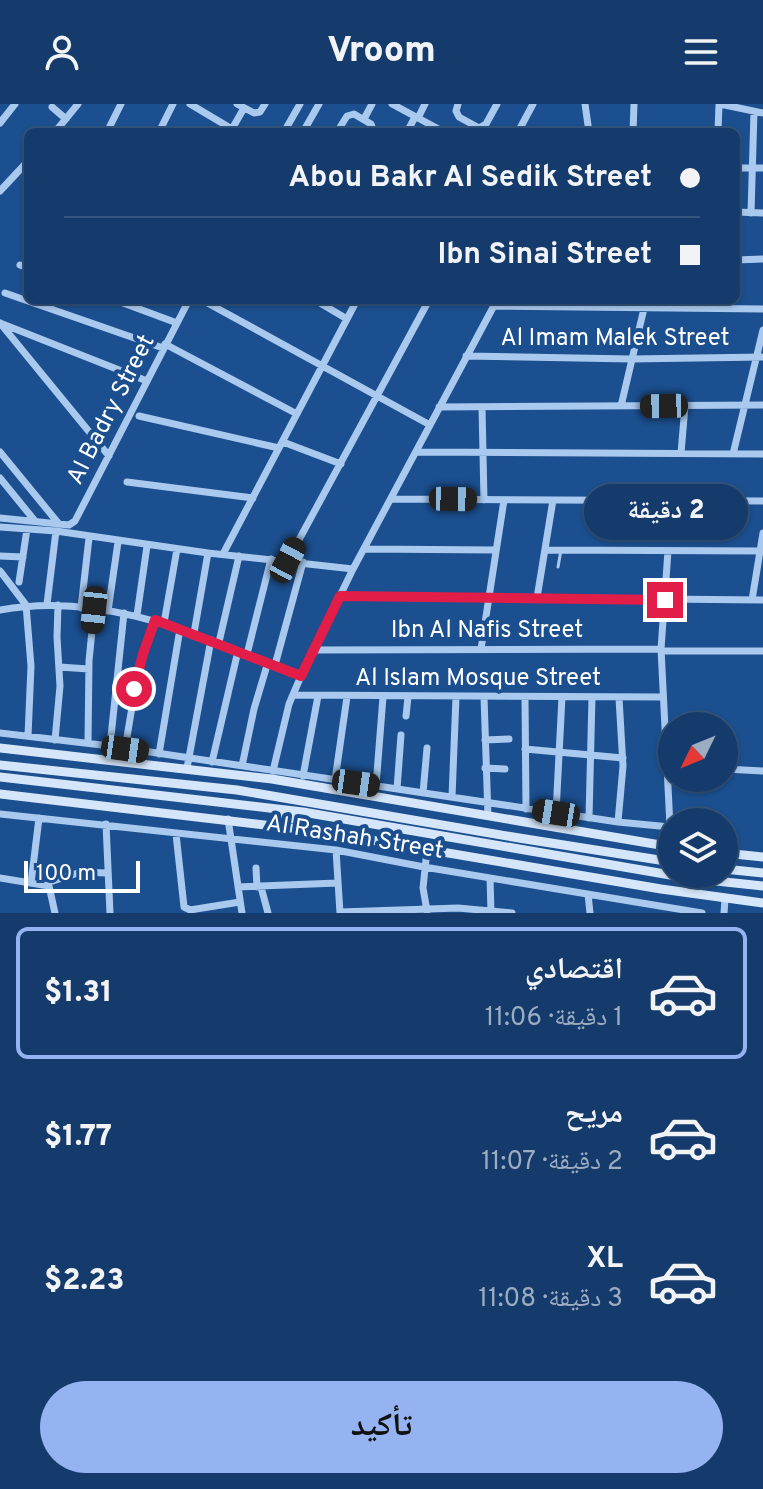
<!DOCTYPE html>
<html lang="ar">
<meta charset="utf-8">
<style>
:root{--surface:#143b6b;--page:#1d4271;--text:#f1f3f6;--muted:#9dadc1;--line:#33557e;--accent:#95b2f1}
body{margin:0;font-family:Overpass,"Noto Naskh Arabic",sans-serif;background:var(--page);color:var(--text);direction:rtl;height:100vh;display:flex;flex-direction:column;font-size:30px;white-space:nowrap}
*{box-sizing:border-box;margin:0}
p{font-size:26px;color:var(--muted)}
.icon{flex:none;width:44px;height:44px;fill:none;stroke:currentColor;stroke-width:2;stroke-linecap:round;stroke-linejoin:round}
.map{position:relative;height:809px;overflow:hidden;direction:ltr}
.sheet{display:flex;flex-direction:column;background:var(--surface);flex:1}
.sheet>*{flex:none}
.top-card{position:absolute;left:24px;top:24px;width:716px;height:176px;border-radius:12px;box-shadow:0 2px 6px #0004,0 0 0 2px var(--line);direction:rtl;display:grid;align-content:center;height:176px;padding:0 40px;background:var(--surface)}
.needle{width:52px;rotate:227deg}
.buttons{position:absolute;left:658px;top:608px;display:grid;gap:16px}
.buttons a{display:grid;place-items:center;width:80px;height:80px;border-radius:50%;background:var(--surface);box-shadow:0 2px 6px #0004,0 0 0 2px var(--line);font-size:40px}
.scale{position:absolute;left:24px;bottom:20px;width:116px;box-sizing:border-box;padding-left:8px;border:4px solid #fff;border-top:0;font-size:22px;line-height:28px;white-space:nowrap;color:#fff;-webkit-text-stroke:6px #1b4f8f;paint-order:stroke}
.end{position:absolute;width:36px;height:36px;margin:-18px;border:10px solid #e11d48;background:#fff;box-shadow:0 0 0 4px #fff}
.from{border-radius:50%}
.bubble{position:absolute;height:56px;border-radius:28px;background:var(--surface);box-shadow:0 2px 6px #0004,0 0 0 2px var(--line);font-size:26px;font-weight:800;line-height:56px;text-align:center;direction:rtl}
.car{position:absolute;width:24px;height:48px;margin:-24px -12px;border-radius:10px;box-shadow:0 0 6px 2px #0007;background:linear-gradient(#222 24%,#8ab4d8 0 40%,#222 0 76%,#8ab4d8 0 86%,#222 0)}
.top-card b{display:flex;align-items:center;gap:28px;height:76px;font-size:30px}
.top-card b+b{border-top:2px solid var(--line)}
.top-card i{width:20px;height:20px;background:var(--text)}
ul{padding:14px 0 0;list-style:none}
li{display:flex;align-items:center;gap:24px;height:132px;margin:0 16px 12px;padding:0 24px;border:4px solid transparent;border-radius:12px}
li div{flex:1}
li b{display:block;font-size:30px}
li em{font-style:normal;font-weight:800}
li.selected{border-color:var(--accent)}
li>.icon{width:72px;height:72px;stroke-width:1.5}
.primary-button{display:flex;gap:16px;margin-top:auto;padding:16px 40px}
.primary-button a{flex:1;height:92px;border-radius:48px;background:var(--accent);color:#111;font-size:32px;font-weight:800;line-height:92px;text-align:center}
header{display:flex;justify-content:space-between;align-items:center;height:104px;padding:0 40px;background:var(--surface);font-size:36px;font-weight:800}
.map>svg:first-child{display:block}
</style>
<header><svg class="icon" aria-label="menu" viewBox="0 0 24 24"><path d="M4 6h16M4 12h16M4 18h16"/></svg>Vroom<svg class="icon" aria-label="person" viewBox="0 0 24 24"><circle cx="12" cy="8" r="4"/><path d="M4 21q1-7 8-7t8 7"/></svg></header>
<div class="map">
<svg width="763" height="809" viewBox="0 0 763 809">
<rect width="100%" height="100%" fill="#1b4f8f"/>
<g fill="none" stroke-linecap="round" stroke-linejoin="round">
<path stroke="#a9c9ee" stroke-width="3" d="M558,463L561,446"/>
<path stroke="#a9c9ee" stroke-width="7" d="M190,0L237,28
M237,0L254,9L260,8L265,0
M392,0L444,28
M458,0L456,7L459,13L479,24L486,20L497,0
M585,0L589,28
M720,0L763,9
M52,3L66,15
M418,14L425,0
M364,15L372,0
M0,19L15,0
M232,25L244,4
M55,28L78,0
M107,28L121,0
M159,28L173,0
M284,28L300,0
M303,28L319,0
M337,28L347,12L354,10L371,20L374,28
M407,28L415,13
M518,28L533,0
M633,28L634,0
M718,28L719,0
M736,64H763
M0,87L28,57
M736,108L763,109
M751,109L754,8
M736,156L763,155
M20,161L28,164
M5,189L163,244
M115,196L177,219
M202,196L430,321
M315,196L347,215
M494,202L763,205
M0,219L109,352
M0,219L147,277
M165,240L297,310
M466,252L631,255L763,253
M621,302L646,196
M439,303L763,301
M482,303L484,396
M139,312L279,344
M283,338L341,360
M0,348L59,420
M416,348L763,350
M681,349L685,302
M733,350L763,226
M0,374L35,417
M127,378L253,394
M392,395L763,397
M0,414L69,421L75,417L189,196
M0,423L56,427L208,449L353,465
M365,445L496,446
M545,446L763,447
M668,447L661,545L671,742
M223,450L357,196
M0,452L23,453
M288,456L429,196
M0,467L26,501L31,562L28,632
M19,478L27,425
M340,492L763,496
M537,494L553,396
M752,496L763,429
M47,500L56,427
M81,504L89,434
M0,506C107,486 204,534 301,572
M108,507L118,438
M137,511L147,442
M164,519L177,445
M194,529L208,449
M219,538L239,452
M481,545L504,396
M314,546L661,545
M661,547H763
M247,550L271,455
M275,561L303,458
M59,563L89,565
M293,591L663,593
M484,593L488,712
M525,593L526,705
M406,612L408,593
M0,629L110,642L618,718L670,723
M55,636L60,582L57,533L58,501
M485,636L509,635
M88,639L89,557L94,506
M110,642L124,509
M125,645L138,567L155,516
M525,645L623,654
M159,650L180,525
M212,658L238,547
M242,662L254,605L268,558
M187,664L211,536
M485,664L505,665
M724,665L763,667
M273,667L289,600L301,572L353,465L497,196
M303,672L318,592
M335,676L347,593
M376,682L383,593
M397,685L401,631
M423,689L427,644
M452,693L456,593
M556,709L562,593
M0,710L336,746L424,763L702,809
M589,714L592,593
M228,715L242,809
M618,718L623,662L619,594
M106,720L110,809
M176,730L184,803L190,806L240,798
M336,746L340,809
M256,764L257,783
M0,774L49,782L55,809
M490,774L491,808
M53,777L81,768L107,769
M31,779L39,714
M238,783L338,779
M261,783L268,809
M588,790L590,809
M427,807L423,784L427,746
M340,808L458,804L512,809
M724,809L725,795"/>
<path stroke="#d6e6fa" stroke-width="9" d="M0,644L272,675L672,743
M0,661L237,686L519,734L672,758
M0,673L303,708L688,774L763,782
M0,690L324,728L661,785L763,799
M276,707L314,724
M724,749L763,753
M724,765L763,769"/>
</g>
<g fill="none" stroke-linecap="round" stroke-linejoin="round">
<path stroke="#e11d48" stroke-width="10" d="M134,585L143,550L155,516L301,572L340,492L665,496"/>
</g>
<g text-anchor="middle" stroke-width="8" stroke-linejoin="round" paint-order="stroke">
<g font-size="24" fill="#fff" stroke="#1b4f8f">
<text x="615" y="241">Al Imam Malek Street</text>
<text transform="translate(110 305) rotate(-63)" y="8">Al Badry Street</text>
<text x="487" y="533">Ibn Al Nafis Street</text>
<text x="478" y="581">Al Islam Mosque Street</text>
<text transform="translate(355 732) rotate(9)" y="8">Al Rashah Street</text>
</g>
</g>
</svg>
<div class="buttons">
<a><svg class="needle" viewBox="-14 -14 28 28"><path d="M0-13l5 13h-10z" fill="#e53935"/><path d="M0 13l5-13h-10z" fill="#9dadc1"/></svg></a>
<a><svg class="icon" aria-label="layers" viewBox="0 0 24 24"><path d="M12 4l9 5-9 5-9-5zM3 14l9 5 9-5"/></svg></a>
</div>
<div class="scale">100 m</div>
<i class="end from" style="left:134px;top:585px"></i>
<i class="end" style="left:665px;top:496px"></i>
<div class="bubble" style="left:584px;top:380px;width:164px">2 دقيقة</div>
<i class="car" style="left:664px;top:302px;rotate:269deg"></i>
<i class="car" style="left:453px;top:395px;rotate:91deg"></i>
<i class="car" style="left:288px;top:456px;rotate:28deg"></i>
<i class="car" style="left:94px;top:506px;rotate:186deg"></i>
<i class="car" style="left:125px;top:645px;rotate:98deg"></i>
<i class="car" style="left:356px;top:679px;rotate:98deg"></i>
<i class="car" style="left:556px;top:709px;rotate:279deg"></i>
<div class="top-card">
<b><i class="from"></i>Abou Bakr Al Sedik Street</b>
<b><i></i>Ibn Sinai Street</b>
</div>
</div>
<section class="sheet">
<ul>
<li class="selected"><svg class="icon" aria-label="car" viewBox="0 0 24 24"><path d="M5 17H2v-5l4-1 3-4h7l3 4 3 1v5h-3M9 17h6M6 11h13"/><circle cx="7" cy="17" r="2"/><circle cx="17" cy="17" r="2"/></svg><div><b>اقتصادي</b><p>1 دقيقة · 11:06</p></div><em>$1.31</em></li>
<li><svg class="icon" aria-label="car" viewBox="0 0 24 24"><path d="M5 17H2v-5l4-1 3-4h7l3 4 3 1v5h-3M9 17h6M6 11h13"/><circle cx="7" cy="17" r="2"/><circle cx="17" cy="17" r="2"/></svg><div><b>مريح</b><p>2 دقيقة · 11:07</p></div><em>$1.77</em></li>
<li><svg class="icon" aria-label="car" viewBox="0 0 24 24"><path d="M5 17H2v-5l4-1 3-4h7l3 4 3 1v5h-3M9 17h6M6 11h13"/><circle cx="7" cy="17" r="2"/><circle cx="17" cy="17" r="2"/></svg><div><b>XL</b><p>3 دقيقة · 11:08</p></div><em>$2.23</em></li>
</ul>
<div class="primary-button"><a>تأكيد</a></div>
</section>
